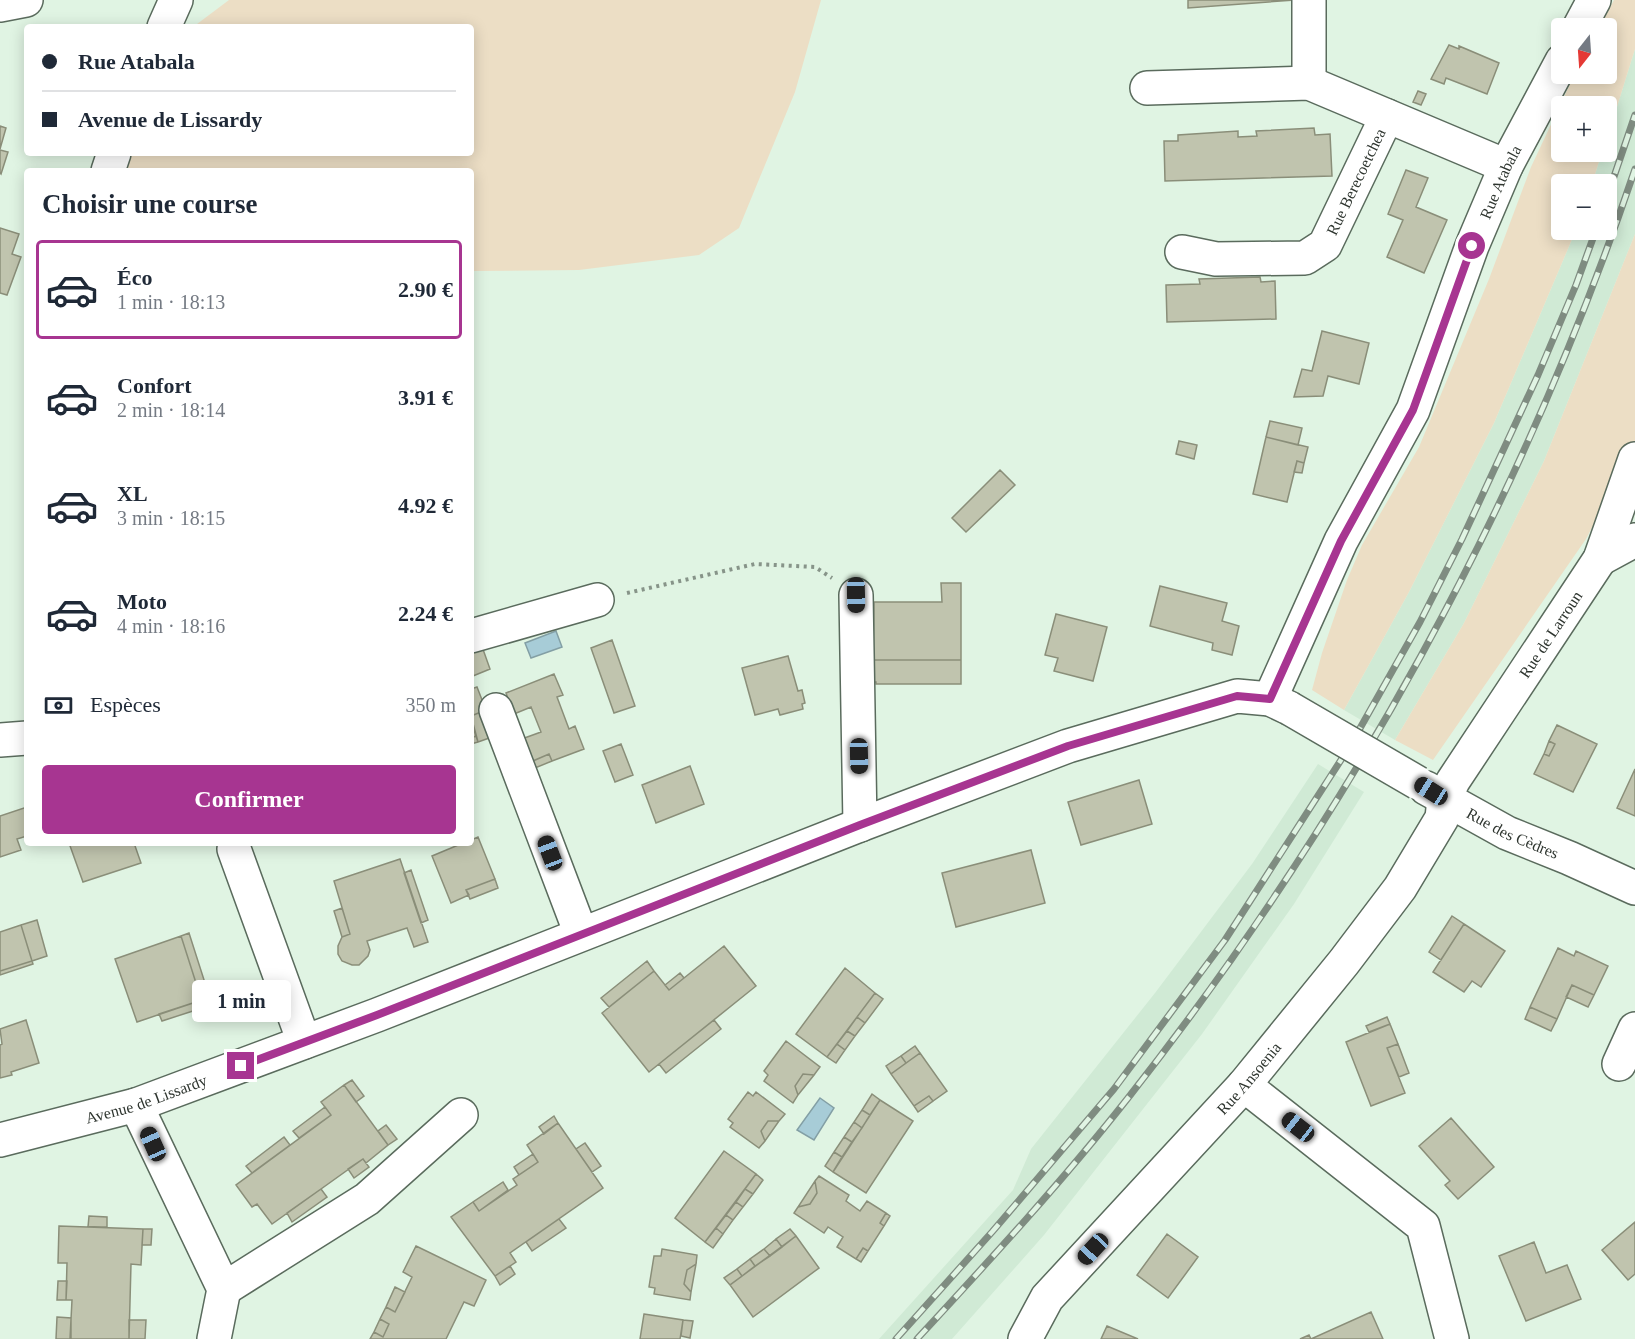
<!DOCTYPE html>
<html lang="fr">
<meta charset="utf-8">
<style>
:root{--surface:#fff;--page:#f6f6f7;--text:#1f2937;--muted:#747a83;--line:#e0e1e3;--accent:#a73591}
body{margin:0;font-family:"Times New Roman",serif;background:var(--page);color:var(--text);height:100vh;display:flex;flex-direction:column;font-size:22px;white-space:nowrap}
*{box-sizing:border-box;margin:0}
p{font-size:20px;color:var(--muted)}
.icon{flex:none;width:33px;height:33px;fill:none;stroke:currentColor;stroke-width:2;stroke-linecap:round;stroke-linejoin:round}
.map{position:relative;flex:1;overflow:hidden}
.side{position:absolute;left:24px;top:168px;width:450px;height:678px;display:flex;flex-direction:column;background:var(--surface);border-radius:6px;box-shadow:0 3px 15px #0003}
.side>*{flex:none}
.hud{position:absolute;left:24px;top:24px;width:450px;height:132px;border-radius:6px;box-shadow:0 3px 15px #0003;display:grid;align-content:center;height:132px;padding:0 18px;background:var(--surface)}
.needle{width:39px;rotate:197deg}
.controls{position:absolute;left:1551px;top:18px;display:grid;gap:12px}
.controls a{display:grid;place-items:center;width:66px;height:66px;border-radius:6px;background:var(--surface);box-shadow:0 3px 15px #0003;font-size:30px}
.end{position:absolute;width:27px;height:27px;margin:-14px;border:8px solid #a73591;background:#fff;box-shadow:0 0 0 3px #fff}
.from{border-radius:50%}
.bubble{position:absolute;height:42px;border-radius:6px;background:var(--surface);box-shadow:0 3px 15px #0003;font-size:20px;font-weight:600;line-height:42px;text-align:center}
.car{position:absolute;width:18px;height:36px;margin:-18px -9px;border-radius:8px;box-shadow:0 0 4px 2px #0007;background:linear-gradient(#222 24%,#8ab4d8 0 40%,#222 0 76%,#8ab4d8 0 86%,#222 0)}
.hud b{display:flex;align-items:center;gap:21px;height:57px;font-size:22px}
.hud b+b{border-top:2px solid var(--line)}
.hud i{width:15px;height:15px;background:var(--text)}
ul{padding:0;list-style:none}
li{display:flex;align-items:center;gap:18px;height:99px;margin:0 12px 9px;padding:0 6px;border:3px solid transparent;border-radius:6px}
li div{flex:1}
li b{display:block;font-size:22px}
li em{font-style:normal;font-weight:600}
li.selected{border-color:var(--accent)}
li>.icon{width:54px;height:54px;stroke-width:1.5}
h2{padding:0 18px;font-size:27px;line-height:72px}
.pay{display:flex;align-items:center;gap:15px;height:66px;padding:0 18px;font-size:22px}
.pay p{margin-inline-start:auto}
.action{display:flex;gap:12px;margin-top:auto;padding:12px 18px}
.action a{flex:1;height:69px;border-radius:6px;background:var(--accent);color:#fff;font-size:24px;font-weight:600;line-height:69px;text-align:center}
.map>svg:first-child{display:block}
</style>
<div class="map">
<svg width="1635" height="1339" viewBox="0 0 1635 1339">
<rect width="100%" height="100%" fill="#e0f4e3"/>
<path fill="#d0ead5" d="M1635,49V234L1544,461L1464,623L1395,740L1344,710L1409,592L1494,423L1576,230H1606V184H1592L1602,152H1606L1607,139Z
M1318,764L1364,792L1294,904L1202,1034L1044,1235L952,1339H879L1013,1190L1031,1149L1155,993L1252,864Z"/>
<path fill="#ecdec5" d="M229,0H821L795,92L739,228L699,255L579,270L471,271V171H126L132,153H471V27H193Z
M1614,0H1635V49L1607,139L1606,106H1562V152H1602L1592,184H1562V230H1576L1494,423L1409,592L1344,710L1312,690L1322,653L1347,580L1362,545L1419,447L1489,279L1531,167L1571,82L1575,74H1606V28H1599Z
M1635,234V446L1586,539L1433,760L1395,740L1464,623L1544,461Z"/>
<path fill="#a7ccd7" stroke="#839fa5" stroke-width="1.5" d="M556,631L562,647L531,658L525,643Z
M820,1098L834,1108L814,1140L797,1130Z"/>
<path fill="#c0c4ae" stroke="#8a8e79" stroke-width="1.5" d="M1188,0H1295L1188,8Z
M1449,45L1459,49V46L1499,63L1487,94L1446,78L1444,84L1431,79Z
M1418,91L1426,94L1421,105L1413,102Z
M0,126L6,128L0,149Z
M1314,128L1315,135L1330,134L1332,176L1165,181L1164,141H1178V135L1238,131V137L1257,136L1256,131Z
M0,150L8,152L1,174L0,173Z
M1406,170L1428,178L1416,207L1447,220L1424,273L1387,257L1403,220L1388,214Z
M0,228L19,234L12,254L21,257L7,295L0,293Z
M1260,277L1261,282L1275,281L1276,319L1167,322L1166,285L1200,284L1199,279Z
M1322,331L1369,343L1359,384L1328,376L1323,396L1294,397L1302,369L1312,371Z
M1270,421L1302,428L1298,445L1266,437Z
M1266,437L1308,447L1304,463L1297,461L1287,502L1253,494Z
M1179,441L1197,445L1194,459L1176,454Z
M1297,461L1304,463L1302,473L1294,472Z
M1000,470L1015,485L966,532L952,518Z
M941,583H961V660H873L874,602H942Z
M1160,586L1227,603L1222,621L1239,626L1232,655L1212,650L1213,643L1150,626Z
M1056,614L1107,627L1093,681L1054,671L1058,658L1045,655Z
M479,638L490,669L473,676L471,671V639Z
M612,640L635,706L614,713L591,648Z
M788,656L798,691L802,690L805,703L802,704L803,709L780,715L778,709L755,715L742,668Z
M873,660H961V684H876V682H873Z
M554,674L563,695L557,697L569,729L575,726L584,749L552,761L549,754L528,763L519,740L541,732L531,707L514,714L506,693Z
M477,687L486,710L471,716V689Z
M486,710L495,736L478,742L471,716Z
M471,721L476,736L471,738Z
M1557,725L1597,744L1573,792L1534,774L1544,754L1549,756L1555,744L1549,741Z
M476,736L478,742L471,744V738Z
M1549,741L1555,744L1549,756L1544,754Z
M621,744L633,775L615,782L603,751Z
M549,754L552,761L535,768L533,761Z
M690,766L704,804L656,823L642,785Z
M1635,769V816L1617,808Z
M1139,780L1152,824L1081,845L1068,802Z
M27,807V836L17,839L21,850L0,857V816Z
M478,837L495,879L466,890L469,895L451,903L432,856L463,843H471V840Z
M69,843H134L141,863L83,882Z
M1031,850L1045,903L956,927L942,873Z
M400,859L428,942L414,947L407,928L367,941L370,950L368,956L359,965H352L342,961L338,954V946L342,937L350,934L334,881Z
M411,870L428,920L421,923L404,873Z
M495,879L498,888L470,899L466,890Z
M342,908L350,934L342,937L334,911Z
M1452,916L1464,924L1441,960L1429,952Z
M37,920L47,956L32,961L21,925Z
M1464,924L1505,951L1481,987L1472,981L1464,992L1433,972Z
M21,925L32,961L0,971V932Z
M189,933L205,983L197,986L181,936Z
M181,936L197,986L210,983L219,986L224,994L221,1008L215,1013L209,1014L196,1010L193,1003L137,1022L115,959Z
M724,946L756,986L649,1072L602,1013L654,971L669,990Z
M1558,948L1574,956L1576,951L1608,966L1594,995L1572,985L1557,1019L1530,1007Z
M32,961L33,964L0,975V971Z
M647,961L654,971L609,1007L601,998Z
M845,968L875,993L827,1057L796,1034Z
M680,973L684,978L669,990L665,985Z
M1572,985L1594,995L1588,1007L1566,997Z
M875,993L883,999L865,1023L857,1017Z
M193,1003L196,1010L162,1021L159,1014Z
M1530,1007L1557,1019L1551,1031L1525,1019Z
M857,1017L865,1023L855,1036L847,1031Z
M1387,1017L1390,1024L1369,1032L1366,1026Z
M26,1020L39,1063L11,1072L12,1075L0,1078V1045L2,1044L0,1029Z
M714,1020L721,1029L666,1073L659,1064Z
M1390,1024L1398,1044L1387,1048L1405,1093L1371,1106L1346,1042Z
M847,1031L855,1036L845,1050L837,1044Z
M786,1041L820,1067L814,1075L803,1074L795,1086L798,1095L793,1103L764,1081L768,1075L764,1071Z
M837,1044L845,1050L836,1063L827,1057Z
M1398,1044L1409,1073L1399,1077L1387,1048Z
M915,1046L920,1053L906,1063L901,1056Z
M920,1053L947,1091L933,1101L929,1096L914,1106L891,1074Z
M901,1056L906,1063L891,1074L886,1066Z
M803,1074L814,1075L798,1095L795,1086Z
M352,1080L364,1096L356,1102L344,1085Z
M344,1085L388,1145L366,1163L363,1159L272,1224L257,1204L252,1207L236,1185L331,1115L321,1102Z
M748,1092L753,1096L756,1092L785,1114L779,1121H768L761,1131L765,1141L759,1148L730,1127L733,1123L728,1119Z
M872,1094L880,1100L870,1115L862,1110Z
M929,1096L933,1101L918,1112L914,1106Z
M880,1100L913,1121L866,1193L833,1172Z
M325,1107L331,1115L299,1138L293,1131Z
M862,1110L870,1115L862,1128L854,1122Z
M554,1116L558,1123L544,1134L539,1127Z
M1451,1118L1494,1167L1458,1199L1445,1185L1450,1181L1419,1146Z
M768,1121H779L765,1141L761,1131Z
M854,1122L862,1128L852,1142L844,1137Z
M558,1123L603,1188L510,1253L516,1262L495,1276L451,1217L473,1202L479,1211L517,1185L513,1179L538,1162L527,1145Z
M386,1125L397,1139L388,1145L378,1131Z
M284,1137L290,1145L252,1173L246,1166Z
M844,1137L852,1142L842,1157L834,1152Z
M585,1143L601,1166L592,1172L576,1149Z
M724,1151L756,1174L705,1242L675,1218Z
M834,1152L842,1157L833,1172L825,1166Z
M533,1154L538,1162L519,1175L514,1167Z
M363,1159L369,1167L354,1178L348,1169Z
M756,1174L763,1180L753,1194L745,1189Z
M819,1176L849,1195L846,1201L860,1211L867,1201L886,1213L880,1223L884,1226L868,1251L863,1248L856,1259L837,1247L843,1237L828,1227L824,1233L794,1213L798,1207L810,1204L817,1193L815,1181Z
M815,1181L817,1193L810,1204L798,1207Z
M503,1182L508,1190L479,1211L473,1202Z
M321,1189L327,1197L292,1222L287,1213Z
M745,1189L753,1194L743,1207L736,1202Z
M736,1202L743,1207L733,1220L726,1215Z
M886,1213L890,1216L884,1226L880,1223Z
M726,1215L733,1220L723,1234L716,1228Z
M89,1216L107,1217V1227H88Z
M559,1219L566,1228L532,1251L526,1242Z
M1635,1222V1274L1628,1280L1602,1250Z
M59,1226L143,1229L141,1265L131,1264L129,1339H70L72,1300H66L67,1263H58Z
M716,1228L723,1234L713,1248L705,1242Z
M143,1229H152L151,1245H142Z
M790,1229L796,1236L782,1247L776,1239Z
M1167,1234L1198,1257L1168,1298L1137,1275Z
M796,1236L819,1268L753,1317L730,1285Z
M776,1239L782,1247L770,1256L764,1249Z
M1534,1242L1546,1273L1567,1265L1581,1299L1526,1321L1499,1256Z
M416,1246L486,1280L474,1306L464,1302L446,1339H370L374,1332L383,1337L389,1324L380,1319L386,1307L395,1312L412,1277L403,1272Z
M863,1248L868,1251L861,1262L856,1259Z
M662,1249L697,1255L696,1264L687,1270L684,1284L691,1292L690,1300L654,1294L655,1288L649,1287L654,1256H661Z
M764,1249L770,1256L755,1266L750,1259Z
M750,1259L755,1266L742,1276L737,1269Z
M696,1264L691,1292L684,1284L687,1270Z
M510,1266L515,1274L500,1285L495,1276Z
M737,1269L742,1276L730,1285L724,1278Z
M58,1281H67L66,1300H57Z
M395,1287L405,1292L395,1312L386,1307Z
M1371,1312L1383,1339H1300L1309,1335L1311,1339Z
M644,1314L683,1320L680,1339H640Z
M57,1317L71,1318V1339H56Z
M380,1319L389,1324L383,1337L374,1332Z
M129,1320H146L145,1339H129Z
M683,1320L693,1321L690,1338L681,1336Z
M1107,1326L1138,1339H1101Z"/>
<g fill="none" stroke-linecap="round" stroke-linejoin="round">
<g stroke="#5a6b5d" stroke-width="36">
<g id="minor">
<path d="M1309,0V83"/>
<path d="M0,5L26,0"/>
<path d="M164,27L176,0"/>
<path d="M1579,28L1594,0"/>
<path d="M1147,88L1309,83L1506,166"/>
<path d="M108,171L114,153"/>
<path id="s1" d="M1182,252L1216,259L1305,258L1325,245L1387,116"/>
<path d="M1600,559L1635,540"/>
<path d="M856,595L860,825"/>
<path d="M471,636L597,600"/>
<path id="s2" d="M1270,699L1341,541L1413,410L1472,246L1506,166L1562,61"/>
<path d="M496,710L581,934"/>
<path d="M0,740L27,738"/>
<path id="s3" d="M1426,788L1507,833L1569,858L1635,888"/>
<path d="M234,849L304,1042"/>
<path d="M1619,1064L1635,1029"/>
<path d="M1244,1085L1423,1226L1452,1339"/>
<path d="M136,1105L224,1289L214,1339"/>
<path id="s4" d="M0,1140L136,1105L377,1015L860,825L1068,746L1237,696L1270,699L1289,708"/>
<path d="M224,1289L367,1199L461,1115"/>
<path id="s5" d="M1025,1339L1047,1298L1244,1085L1344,962L1400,888L1442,818L1444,799L1453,781L1600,559L1635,459"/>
</g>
</g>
<path stroke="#879489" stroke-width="4" stroke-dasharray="3 4.5" stroke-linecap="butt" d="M627,593L755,564L815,567L832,578"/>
<use href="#minor" stroke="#fff" stroke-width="33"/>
<g stroke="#7f8c81" stroke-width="7">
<path id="rail" d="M1606,200L1635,115
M896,1339L992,1232L1114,1089L1225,940L1350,746L1420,622L1462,539L1538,375L1576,285L1596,230
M917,1339C989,1261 1062,1182 1128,1098C1347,820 1522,505 1635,169"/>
</g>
<use href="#rail" stroke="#e0f4e3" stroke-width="4.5" stroke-dasharray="14" stroke-linecap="butt"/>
<g stroke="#5a6b5d" stroke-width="36" stroke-linecap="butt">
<path id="minor-bridge" d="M1289,708L1418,783"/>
</g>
<use href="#minor-bridge" stroke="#fff" stroke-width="33"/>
</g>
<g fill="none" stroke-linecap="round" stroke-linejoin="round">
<path stroke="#a73591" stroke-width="8" d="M241,1066L377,1015L860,825L1068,746L1237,696L1270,699L1341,541L1413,410L1472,246"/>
</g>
<g text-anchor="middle" stroke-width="6" stroke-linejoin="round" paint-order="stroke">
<g font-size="16" fill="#2e352f" stroke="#e0f4e3">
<text dy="6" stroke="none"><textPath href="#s1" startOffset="218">Rue Berecoetchea</textPath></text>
<text dy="6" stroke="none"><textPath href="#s2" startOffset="567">Rue Atabala</textPath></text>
<text dy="6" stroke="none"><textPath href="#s5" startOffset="885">Rue de Larroun</textPath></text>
<text dy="6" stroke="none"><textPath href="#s3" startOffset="98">Rue des Cèdres</textPath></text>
<text dy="6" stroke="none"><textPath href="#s5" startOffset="345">Rue Ansoenia</textPath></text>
<text dy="6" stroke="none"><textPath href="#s4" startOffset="152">Avenue de Lissardy</textPath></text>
</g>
</g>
</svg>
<div class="controls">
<a><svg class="needle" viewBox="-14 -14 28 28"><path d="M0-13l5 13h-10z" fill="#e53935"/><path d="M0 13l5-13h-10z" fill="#747a83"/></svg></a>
<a>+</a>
<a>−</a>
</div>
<i class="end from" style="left:1472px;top:246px"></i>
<i class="end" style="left:241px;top:1066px"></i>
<div class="bubble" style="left:192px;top:980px;width:99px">1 min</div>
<i class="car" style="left:856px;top:595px;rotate:179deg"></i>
<i class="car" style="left:859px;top:756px;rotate:179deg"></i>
<i class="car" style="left:1431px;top:791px;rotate:302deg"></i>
<i class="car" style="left:550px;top:853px;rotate:339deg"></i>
<i class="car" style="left:1298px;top:1127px;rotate:308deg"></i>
<i class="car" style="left:153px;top:1144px;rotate:336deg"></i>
<i class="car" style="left:1093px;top:1249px;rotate:223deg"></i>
<div class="hud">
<b><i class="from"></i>Rue Atabala</b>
<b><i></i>Avenue de Lissardy</b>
</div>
<section class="side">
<h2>Choisir une course</h2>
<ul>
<li class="selected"><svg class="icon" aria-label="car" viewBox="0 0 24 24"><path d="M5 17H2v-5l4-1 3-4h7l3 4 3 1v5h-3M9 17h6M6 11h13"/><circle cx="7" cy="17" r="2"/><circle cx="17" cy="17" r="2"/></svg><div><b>Éco</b><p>1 min · 18:13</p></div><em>2.90 €</em></li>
<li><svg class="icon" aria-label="car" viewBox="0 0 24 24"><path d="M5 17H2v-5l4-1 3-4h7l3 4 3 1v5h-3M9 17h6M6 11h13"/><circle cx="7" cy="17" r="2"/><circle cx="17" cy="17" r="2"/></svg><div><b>Confort</b><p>2 min · 18:14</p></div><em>3.91 €</em></li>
<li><svg class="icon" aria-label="car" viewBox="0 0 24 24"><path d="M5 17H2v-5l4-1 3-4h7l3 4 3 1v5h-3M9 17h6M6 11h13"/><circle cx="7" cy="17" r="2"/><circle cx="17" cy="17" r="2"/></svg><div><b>XL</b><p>3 min · 18:15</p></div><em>4.92 €</em></li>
<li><svg class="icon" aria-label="car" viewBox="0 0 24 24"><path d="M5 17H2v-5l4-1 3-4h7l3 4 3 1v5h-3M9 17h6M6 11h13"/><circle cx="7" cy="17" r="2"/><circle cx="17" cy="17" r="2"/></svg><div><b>Moto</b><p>4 min · 18:16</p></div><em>2.24 €</em></li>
</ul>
<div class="pay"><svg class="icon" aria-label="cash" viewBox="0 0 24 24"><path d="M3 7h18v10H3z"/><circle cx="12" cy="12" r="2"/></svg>Espèces<p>350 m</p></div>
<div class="action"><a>Confirmer</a></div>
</section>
</div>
